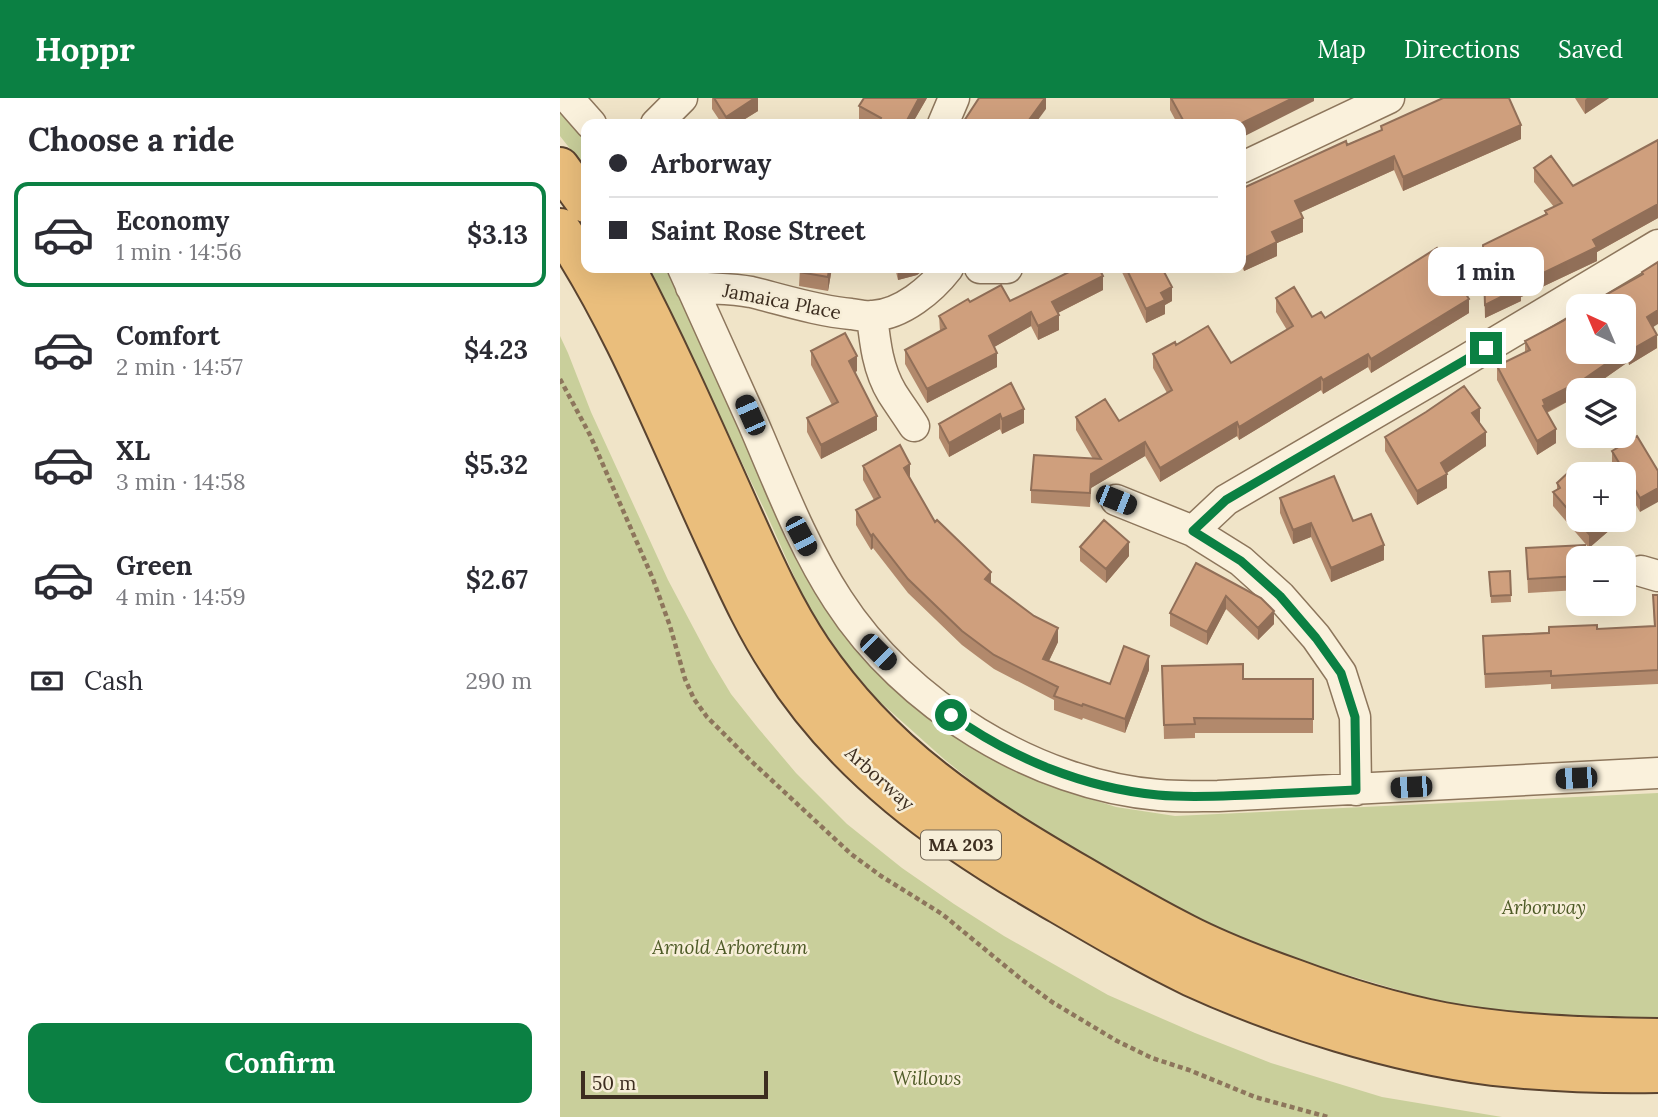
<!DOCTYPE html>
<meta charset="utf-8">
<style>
:root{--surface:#fff;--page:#f2f2f3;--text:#2b2b33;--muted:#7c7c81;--line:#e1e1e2;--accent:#0b8043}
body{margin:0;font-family:Lora,serif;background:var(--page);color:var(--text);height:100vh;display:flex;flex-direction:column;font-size:26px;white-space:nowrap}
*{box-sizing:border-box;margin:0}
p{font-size:23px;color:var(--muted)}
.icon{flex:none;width:38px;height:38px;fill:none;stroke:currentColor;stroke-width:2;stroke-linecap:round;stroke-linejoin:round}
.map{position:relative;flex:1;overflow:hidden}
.sheet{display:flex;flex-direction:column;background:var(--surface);width:560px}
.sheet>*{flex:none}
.banner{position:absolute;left:21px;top:21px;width:665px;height:154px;border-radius:14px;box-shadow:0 7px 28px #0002;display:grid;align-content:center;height:154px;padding:0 28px;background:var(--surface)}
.needle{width:46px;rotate:316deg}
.buttons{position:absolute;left:1006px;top:196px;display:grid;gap:14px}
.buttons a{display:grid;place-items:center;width:70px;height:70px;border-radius:14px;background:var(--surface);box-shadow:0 7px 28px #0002;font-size:35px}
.scale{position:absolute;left:21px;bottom:18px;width:187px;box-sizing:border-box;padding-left:7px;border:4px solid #3d2e20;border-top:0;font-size:19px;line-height:24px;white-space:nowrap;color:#3d2e20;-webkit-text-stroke:5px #f7eed8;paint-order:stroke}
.end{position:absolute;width:32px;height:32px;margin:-16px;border:9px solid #0b8043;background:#fff;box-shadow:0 0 0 4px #fff}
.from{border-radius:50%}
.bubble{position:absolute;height:49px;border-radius:14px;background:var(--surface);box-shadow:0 7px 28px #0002;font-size:23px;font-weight:800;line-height:49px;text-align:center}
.car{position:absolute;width:21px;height:42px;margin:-21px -10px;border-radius:9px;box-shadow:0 0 5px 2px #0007;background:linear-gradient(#222 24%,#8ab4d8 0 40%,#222 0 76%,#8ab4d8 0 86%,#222 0)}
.banner b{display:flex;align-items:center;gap:24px;height:66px;font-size:26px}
.banner b+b{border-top:2px solid var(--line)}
.banner i{width:18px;height:18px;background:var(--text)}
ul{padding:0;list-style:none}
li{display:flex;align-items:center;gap:21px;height:105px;margin:0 14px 10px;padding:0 14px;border:4px solid transparent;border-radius:14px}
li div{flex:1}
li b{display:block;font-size:26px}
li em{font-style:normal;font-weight:800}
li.selected{border-color:var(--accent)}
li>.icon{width:63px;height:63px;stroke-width:1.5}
h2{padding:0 28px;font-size:32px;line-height:84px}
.pay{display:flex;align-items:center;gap:18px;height:77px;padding:0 28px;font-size:26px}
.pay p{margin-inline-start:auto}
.primary-button{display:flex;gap:14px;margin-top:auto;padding:14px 28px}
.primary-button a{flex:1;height:80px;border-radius:14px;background:var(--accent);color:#fff;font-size:28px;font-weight:800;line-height:80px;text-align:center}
header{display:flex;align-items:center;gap:42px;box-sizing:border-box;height:98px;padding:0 35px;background:var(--accent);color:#fff}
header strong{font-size:33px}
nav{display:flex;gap:38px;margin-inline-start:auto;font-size:24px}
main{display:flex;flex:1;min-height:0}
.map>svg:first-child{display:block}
</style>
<header>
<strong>Hoppr</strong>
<nav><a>Map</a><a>Directions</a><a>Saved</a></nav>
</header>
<main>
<section class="sheet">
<h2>Choose a ride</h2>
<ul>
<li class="selected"><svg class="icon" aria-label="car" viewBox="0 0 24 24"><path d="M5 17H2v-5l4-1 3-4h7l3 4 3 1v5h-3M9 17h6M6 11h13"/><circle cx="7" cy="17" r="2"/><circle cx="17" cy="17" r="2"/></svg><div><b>Economy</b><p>1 min · 14:56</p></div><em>$3.13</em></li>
<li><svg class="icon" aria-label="car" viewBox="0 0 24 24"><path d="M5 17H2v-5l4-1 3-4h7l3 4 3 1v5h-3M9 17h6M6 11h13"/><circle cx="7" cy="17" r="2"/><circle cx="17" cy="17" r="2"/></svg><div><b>Comfort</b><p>2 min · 14:57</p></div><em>$4.23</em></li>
<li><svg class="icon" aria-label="car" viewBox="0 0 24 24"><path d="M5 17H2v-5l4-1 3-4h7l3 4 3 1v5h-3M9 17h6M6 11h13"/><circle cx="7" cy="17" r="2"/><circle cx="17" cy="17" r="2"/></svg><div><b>XL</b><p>3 min · 14:58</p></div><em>$5.32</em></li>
<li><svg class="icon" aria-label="car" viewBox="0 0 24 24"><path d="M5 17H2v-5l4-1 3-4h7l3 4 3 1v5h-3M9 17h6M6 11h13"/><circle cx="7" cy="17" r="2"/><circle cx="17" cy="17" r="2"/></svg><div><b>Green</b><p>4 min · 14:59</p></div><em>$2.67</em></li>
</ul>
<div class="pay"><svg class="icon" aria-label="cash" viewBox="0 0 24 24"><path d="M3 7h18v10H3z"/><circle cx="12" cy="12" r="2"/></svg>Cash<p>290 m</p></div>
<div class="primary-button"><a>Confirm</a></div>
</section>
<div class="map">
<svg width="1098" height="1019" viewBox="0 0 1098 1019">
<rect width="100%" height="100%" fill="#f0e4c8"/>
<path fill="#c9cf9b" d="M0,12L26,44V71L0,38Z
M89,170H107L203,379L288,540L324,583L357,612L396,640L448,669L496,690L556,709L615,718L1098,695V920L1005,919L929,913L855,897L761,869L692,844L652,827L598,799L479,731L430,698L384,661L319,603L290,570L259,525L242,496L207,417Z
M0,238L8,255L31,314L108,482L150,561L171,596L198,630L236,675L287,726L342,770L394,806L444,838L548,897L635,935L711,965L822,999L942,1019H0Z"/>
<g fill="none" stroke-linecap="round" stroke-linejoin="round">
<g stroke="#8d765c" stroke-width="33">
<path id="minor" d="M8,0L31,26
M96,26L122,0
M383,26L394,0
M681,70L829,0
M123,170C146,222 170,273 193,325C219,385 242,447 278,502C345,606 475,687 599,697C618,699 638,698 658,698L1098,675
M420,170H447
M131,189C151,191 172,190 191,194C224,202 257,213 291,216C298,217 306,219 313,218C342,216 371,192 388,170
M312,218C315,245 318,272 332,295C339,306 347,317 354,328
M556,402L633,433
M1081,473L1098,478
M796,692L795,619L781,575L756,539L720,498L681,463L633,433L666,402L904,263L1098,147"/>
</g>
<g stroke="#5b4430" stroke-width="42">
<path id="trunk" d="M0,69L26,105
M0,130C65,227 108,340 157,445C176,486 194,527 219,565C284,669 383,739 487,799C535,827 582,855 632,879C724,921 833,955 933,968C988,974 1043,976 1098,975
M66,170C106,246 141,325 176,403C199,454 221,506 252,552C324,658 414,715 522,778C556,798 590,818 626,836C661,854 698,868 735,881C783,899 832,914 883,924C954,937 1026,939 1098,940"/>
</g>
<path stroke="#8d765c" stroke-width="4.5" stroke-dasharray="5 3.5" stroke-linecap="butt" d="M0,281L30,337L93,481L110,528L125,581L134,601L147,619L190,662L291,756L321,778L382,816L461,881L492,904L557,943L592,960L629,972L695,999L768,1019"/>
<use href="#minor" stroke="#faf1dc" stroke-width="30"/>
<use href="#trunk" stroke="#eabe7c" stroke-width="38"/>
</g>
<path fill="#b2896c" d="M152,0H198V13L177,26H162L152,11Z
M367,0L352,26H306L299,22V8Z
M610,0H754V3L617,25L610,12Z
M1015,0H1049L1025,16Z
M821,28L961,41L843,93L834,72L741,114L743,134L717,145V158L684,173L681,167V91L821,32Z
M1098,42V120L1037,154V163L961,199V203L925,220L923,161L985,117V113L994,109L974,84V70L1013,88Z
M240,170H272L268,193L239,188Z
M335,170H362V173L357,177L338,182Z
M560,170H609L604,172L612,203L605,207V216L586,225Z
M1082,174L1097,250L1069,267L1068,264L1028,292H1018V298L987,315L996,345L977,357L937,282V268L965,254V243L1003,223L1082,176Z
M543,192L498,215L499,232L478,242L471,228L434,249L437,269L367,305L345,266V252L380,233L379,218L410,204L450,203Z
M716,200L752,219L765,220L909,215L811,275L808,269L763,296L761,292L679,342L677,338L600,384L585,358L531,390L530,409L471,405V392L533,361L516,332V319L559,323L607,295L593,270V256L616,247L671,265L727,232L716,214Z
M251,253L297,273L295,274L317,332L261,361L247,334V320L272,307L251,267Z
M451,285L464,325L442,336L440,331L389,359L379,340V326Z
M919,324L926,348L887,375V390L857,407L825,353V339Z
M1052,353L1098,373L1080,414L1064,387V376H1058L1052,367Z
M303,368L350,380L375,424L431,485L498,544L489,563L550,586L589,572L565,635L523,620L522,622L494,612V602L434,571L402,547L348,495L313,450L311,452L296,427V412L314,402L303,382Z
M997,385L1051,422V431L1029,450L993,408V394L997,392Z
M720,400L793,423L824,462L771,484L751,439L733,446L720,415Z
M520,449L569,458L546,485L520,463Z
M966,450L1018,460V492L968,495Z
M636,465L714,526L698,542L666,511L647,547L610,528V515Z
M950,473L951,504L931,505L929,474Z
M1093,497H1098V586L991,591V586L925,590L923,538L1094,528Z
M602,568L683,581H753V635H635V640L604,641Z"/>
<path fill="#916f58" d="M195,0H198V13L177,26H166V19Z
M359,0H367L352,26H345Z
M485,0H486V11L475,26H466Z
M733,0H754V3L681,40V26Z
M1027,0H1049L1025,16V2Z
M961,27V41L843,93V79Z
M834,58V72L735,117V103Z
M1098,106V120L1037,154V163L961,199V203L925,220V207L1033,142Z
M743,120V134L717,145V158L684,173V160L712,134Z
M269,170H272L268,193V179Z
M338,170H362V173L357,177L338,182Z
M543,178V192L492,218V204Z
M612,189V203L605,207V216L586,225V211L601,195Z
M909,201V215L811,275V261Z
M1098,212V226L1087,233V219Z
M471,214V228L429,252V238Z
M499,217V232L478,242V228Z
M1097,237V250L1069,267V253Z
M1068,250V264L1028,292H1018V298L985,315L983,322V302L1064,254Z
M437,255V269L367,305V291Z
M808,256V269L763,296V282Z
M297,258V273L289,277V263Z
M761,279V292L679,342V329Z
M920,310V324L912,329V315Z
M464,311V325L442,336V321Z
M440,316V331L389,359V345Z
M317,318V332L261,361V347Z
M677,324V338L600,384V370Z
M996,331V345L977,357V343Z
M926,334V348L882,378L887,376V390L857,407V393L881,365Z
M585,344V358L531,390L530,409L531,376Z
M350,366V380L344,370Z
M1098,390V404L1080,414V400Z
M1045,422H1051V431L1029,450V436Z
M751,425V439L733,446V432Z
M313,436V450L311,452V438Z
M569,444V458L546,485V471Z
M824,447V462L771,484V470Z
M431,474V488L425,481Z
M666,498V511L647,547V534Z
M714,513V526L698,542V530Z
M498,530V544L483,575V561Z
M589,558V572L565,635V621Z"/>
<path fill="#cf9f7d" stroke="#916f58" stroke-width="2" d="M154,0H195L166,19Z
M304,0H359L345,26H318L321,20L299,8Z
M419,0H485L466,26H402Z
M611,0H733L680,26H614L623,22Z
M883,0H949L961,27L843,79L834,58L735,103L743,120L712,134L717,144L684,160L681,153V91L786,43L787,47L822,32L821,28Z
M1098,42V106L1033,142L1037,149L960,186L961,189L925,207L923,147L987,116L985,113L1002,105L974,70L991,58L1013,88Z
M877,150L909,201L811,261L808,256L763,282L761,279L679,329L677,324L600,370L585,344L531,376L530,395L471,392L474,357L541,361L516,319L545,301L559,323L612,292L593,256L615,244L616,247L648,228L671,265L733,228L716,200L734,189L752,219L761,214L765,220Z
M1098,164V212L1087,219L1097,237L1069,253L1068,250L1064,253V208H1026L1083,176L1082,174Z
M240,170H269L268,179L239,174Z
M517,170H539L543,178L492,204L499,217L478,228L471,214L429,238L437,255L367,291L345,252L386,230L379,218L408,201L410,204L441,187L450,203Z
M566,170H602L612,189L601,195L605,202L586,211Z
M1018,213V254H1063L1021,283L983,302L985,307L983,308L996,331L977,343L937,268L970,252L965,243L1003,223Z
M285,235L297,258L289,263L317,318L261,347L247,320L278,304L251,253Z
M451,285L464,311L442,321L440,316L389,345L379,326Z
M904,288L920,310L912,315L926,334L881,365L887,376L857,393L825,339L866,314Z
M1077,338L1098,373V390L1080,400L1052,353Z
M340,347L350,366L344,370L375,424L377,422L431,474L425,481L474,518L498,530L483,561L550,586L564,548L589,558L565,621L523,606L522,608L494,598L498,589L434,557L402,533L348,481L313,436L311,438L296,412L320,399L303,368Z
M1012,371L1018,379V422H1045L1029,436L993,394L1000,390L997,385Z
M774,378L793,423L811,416L824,447L771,470L751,425L733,432L720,400Z
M544,422L569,444L546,471L520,449Z
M1025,447L1026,460H1018V478L968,481L966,450Z
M636,465L701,500L714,513L698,530L666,498L647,534L610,515Z
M950,473L951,497L931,498L929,474Z
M1093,497H1098V572L991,578V573L925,576L923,538L989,535V529L1037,527V531L1095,528Z
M683,566V581H753V621L634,620L635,626L604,627L602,568Z"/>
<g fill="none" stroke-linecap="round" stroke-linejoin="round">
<path stroke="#0b8043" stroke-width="9" d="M391,617C451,660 524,690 598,697C628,700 659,698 689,697C725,695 760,694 796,692L795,619L781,575L756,540L720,498L681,463L633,433L666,402L926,250"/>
</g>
<g text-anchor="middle" stroke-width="5" stroke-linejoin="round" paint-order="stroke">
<rect fill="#f7eed8" stroke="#756857" stroke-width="2" x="361" y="732.5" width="80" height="29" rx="5"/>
<g font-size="18" font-weight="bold" fill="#3d2e20">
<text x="401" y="753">MA 203</text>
</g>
<g font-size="19" fill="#3d2e20" stroke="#f7eed8">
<text transform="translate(222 203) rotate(11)" y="7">Jamaica Place</text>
<text transform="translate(320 680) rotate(42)" y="7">Arborway</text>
</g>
<g font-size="19" font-style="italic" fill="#4d5a26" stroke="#f7eed8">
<text x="984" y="816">Arborway</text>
<text x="170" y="856">Arnold Arboretum</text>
<text x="367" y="987">Willows</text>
</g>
</g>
</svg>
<div class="buttons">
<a><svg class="needle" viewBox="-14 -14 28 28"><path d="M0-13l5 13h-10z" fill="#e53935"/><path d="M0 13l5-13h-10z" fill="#7c7c81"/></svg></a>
<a><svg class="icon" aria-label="layers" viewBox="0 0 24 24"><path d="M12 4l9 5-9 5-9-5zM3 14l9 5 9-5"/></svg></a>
<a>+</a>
<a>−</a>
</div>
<div class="scale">50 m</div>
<i class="end from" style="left:391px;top:617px"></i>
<i class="end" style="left:926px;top:250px"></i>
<div class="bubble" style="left:868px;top:149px;width:116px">1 min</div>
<i class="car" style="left:190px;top:317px;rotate:336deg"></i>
<i class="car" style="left:556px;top:402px;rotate:112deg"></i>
<i class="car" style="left:241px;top:438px;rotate:152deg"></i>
<i class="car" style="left:318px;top:554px;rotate:135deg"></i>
<i class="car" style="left:1016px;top:680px;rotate:267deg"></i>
<i class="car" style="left:851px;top:689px;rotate:267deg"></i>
<div class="banner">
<b><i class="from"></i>Arborway</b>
<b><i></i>Saint Rose Street</b>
</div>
</div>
</main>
